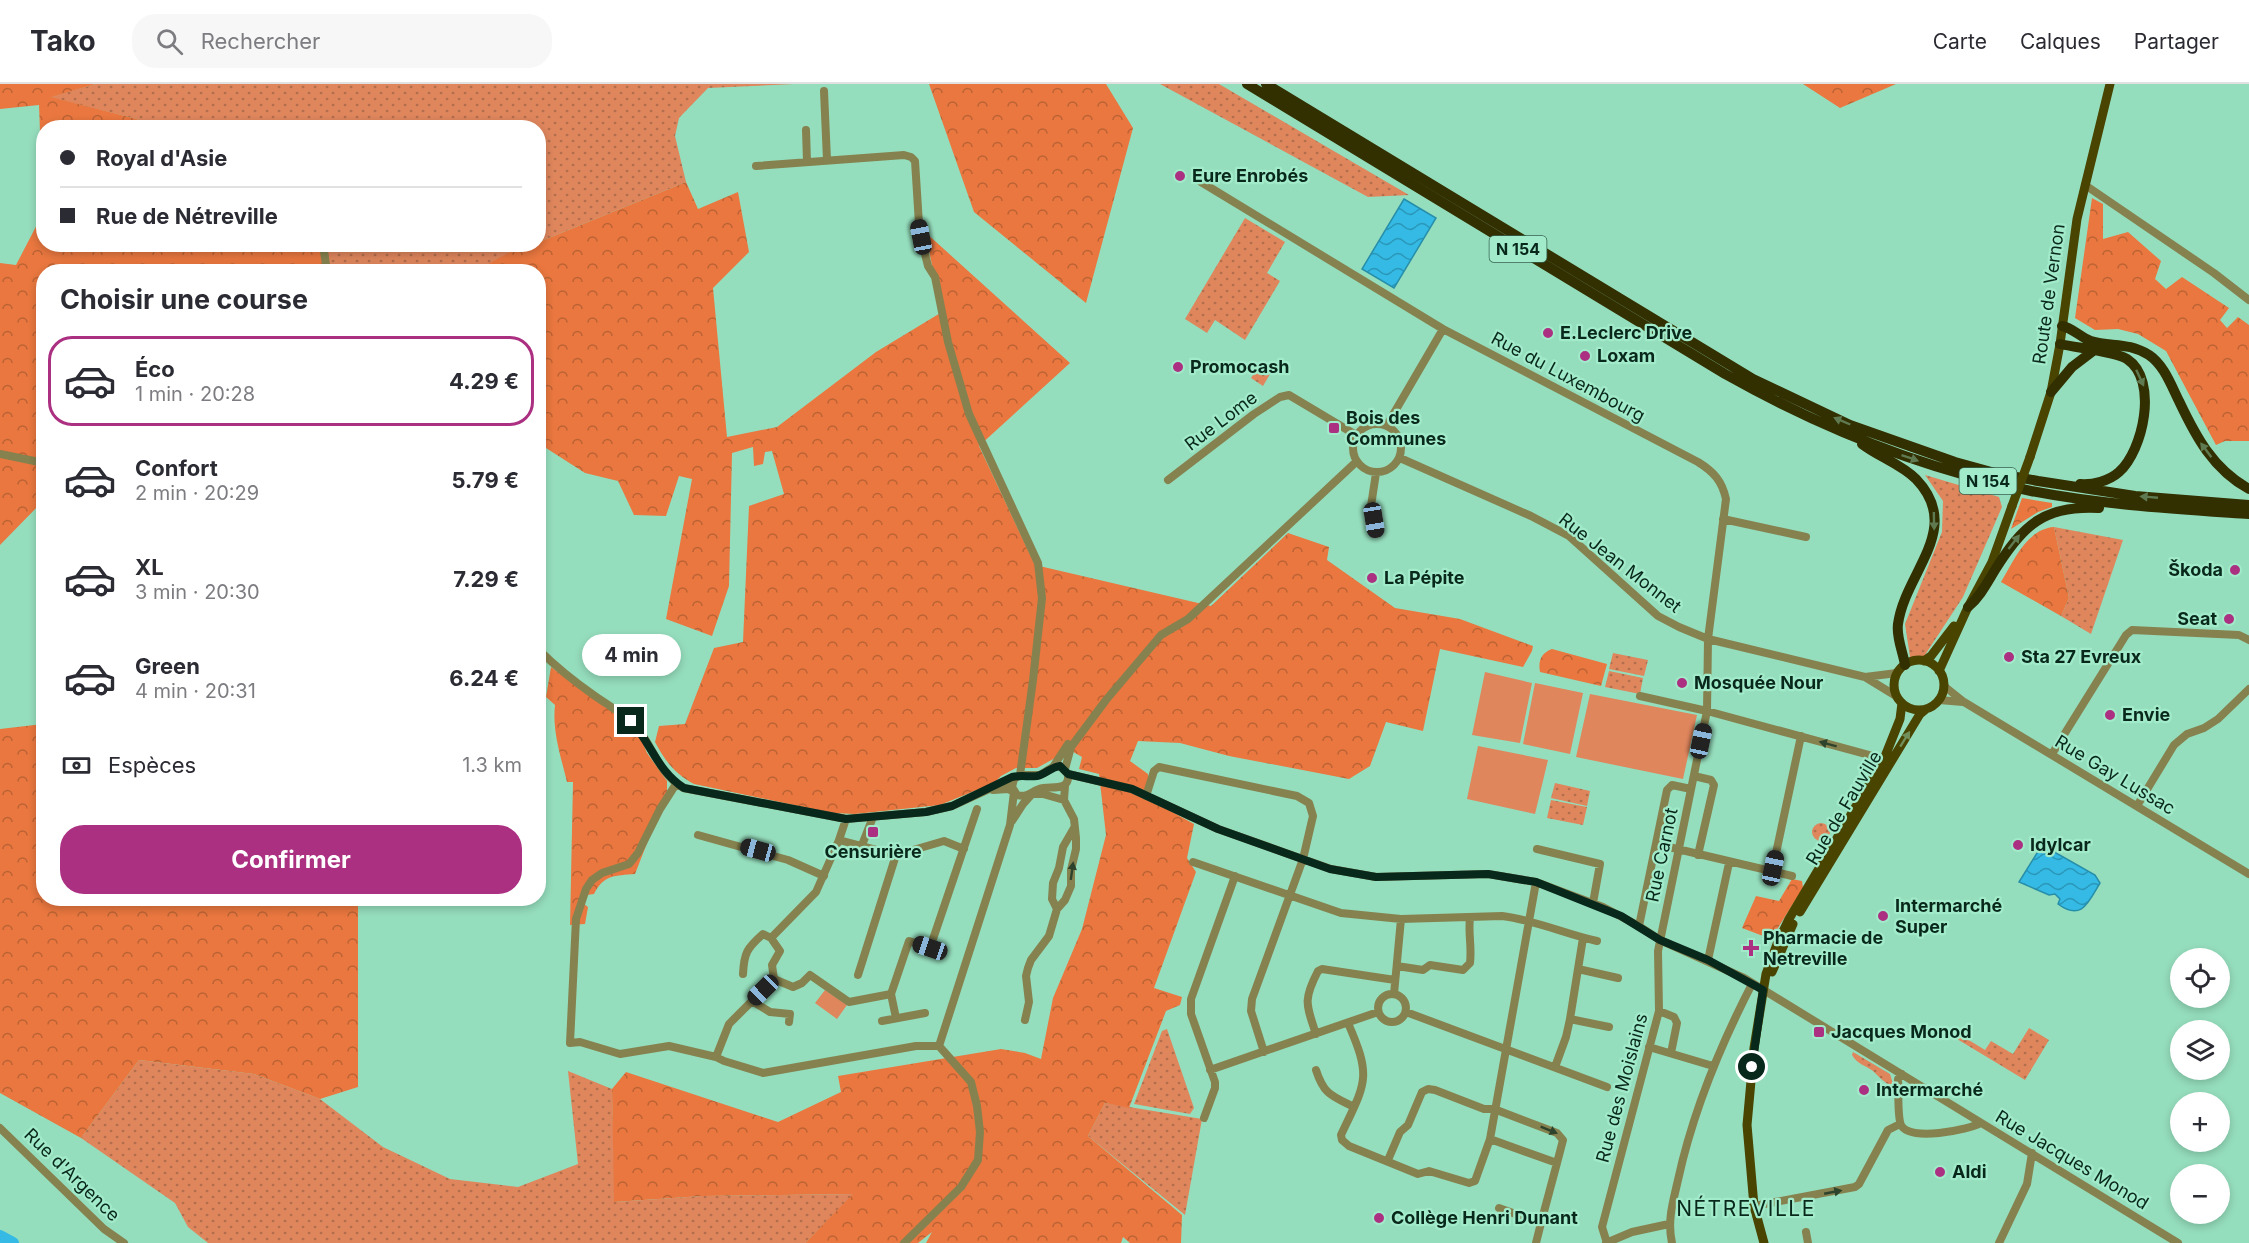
<!DOCTYPE html>
<html lang="fr">
<meta charset="utf-8">
<style>
:root{--surface:#fff;--page:#f7f7f7;--text:#2b2b33;--muted:#7c7c81;--line:#e1e1e2;--accent:#ac3081}
body{margin:0;font-family:Inter,sans-serif;background:var(--page);color:var(--text);height:100vh;display:flex;flex-direction:column;font-size:22px;white-space:nowrap}
*{box-sizing:border-box;margin:0}
p{font-size:20px;color:var(--muted)}
.icon{flex:none;width:33px;height:33px;fill:none;stroke:currentColor;stroke-width:2;stroke-linecap:round;stroke-linejoin:round}
.map{position:relative;flex:1;overflow:hidden}
.sheet{position:absolute;left:36px;top:180px;width:510px;height:642px;display:flex;flex-direction:column;background:var(--surface);border-radius:24px;box-shadow:0 3px 9px #0003}
.sheet>*{flex:none}
.top-card{position:absolute;left:36px;top:36px;width:510px;height:132px;border-radius:24px;box-shadow:0 3px 9px #0003;display:grid;align-content:center;height:132px;padding:0 24px;background:var(--surface)}
.buttons{position:absolute;left:2170px;top:864px;display:grid;gap:12px}
.buttons a{display:grid;place-items:center;width:60px;height:60px;border-radius:50%;background:var(--surface);box-shadow:0 3px 9px #0003;font-size:30px}
.end{position:absolute;width:27px;height:27px;margin:-14px;border:8px solid #09281c;background:#fff;box-shadow:0 0 0 3px #fff}
.from{border-radius:50%}
.bubble{position:absolute;height:42px;border-radius:21px;background:var(--surface);box-shadow:0 3px 9px #0003;font-size:20px;font-weight:700;line-height:42px;text-align:center}
.car{position:absolute;width:18px;height:36px;margin:-18px -9px;border-radius:8px;box-shadow:0 0 4px 2px #0007;background:linear-gradient(#222 24%,#8ab4d8 0 40%,#222 0 76%,#8ab4d8 0 86%,#222 0)}
.top-card b{display:flex;align-items:center;gap:21px;height:57px;font-size:22px}
.top-card b+b{border-top:2px solid var(--line)}
.top-card i{width:15px;height:15px;background:var(--text)}
ul{padding:0;list-style:none}
li{display:flex;align-items:center;gap:18px;height:90px;margin:0 12px 9px;padding:0 12px;border:3px solid transparent;border-radius:24px}
li div{flex:1}
li b{display:block;font-size:22px}
li em{font-style:normal;font-weight:700}
li.on{border-color:var(--accent)}
li>.icon{width:54px;height:54px;stroke-width:1.5}
h2{padding:0 24px;font-size:27px;line-height:72px}
.pay{display:flex;align-items:center;gap:15px;height:66px;padding:0 24px;font-size:22px}
.pay p{margin-inline-start:auto}
.primary-button{display:flex;gap:12px;margin-top:auto;padding:12px 24px}
.primary-button a{flex:1;height:69px;border-radius:24px;background:var(--accent);color:#fff;font-size:24px;font-weight:700;line-height:69px;text-align:center}
header{display:flex;align-items:center;gap:36px;box-sizing:border-box;height:84px;padding:0 30px;background:var(--surface);border-bottom:2px solid var(--line)}
header strong{font-size:28px}
nav{display:flex;gap:33px;margin-inline-start:auto;font-size:21px}
.search{width:420px;height:54px;background:var(--page);display:flex;align-items:center;gap:15px;box-sizing:border-box;padding:0 21px;border-radius:24px;color:var(--muted);font-size:22px}
.map>svg:first-child{display:block}
</style>
<header>
<strong>Tako</strong>
<div class="search"><svg class="icon" aria-label="search" viewBox="0 0 24 24"><circle cx="10" cy="10" r="6"/><path d="M15 15l6 6"/></svg>Rechercher</div>
<nav><a>Carte</a><a>Calques</a><a>Partager</a></nav>
</header>
<div class="map">
<svg width="2249" height="1159" viewBox="0 0 2249 1159">
<defs>
<pattern id="green-dots" width="8" height="8" patternUnits="userSpaceOnUse" patternTransform="scale(1.5)"><rect width="8" height="8" fill="#df865d"/><path d="M2 2h.1M6 6h.1" fill="none" stroke="#b36e4c" stroke-width="1.8" stroke-linecap="round"/></pattern>
<pattern id="forest-crowns" width="20" height="18" patternUnits="userSpaceOnUse" patternTransform="scale(1.5)"><rect width="20" height="18" fill="#e9773f"/><path d="M2 6a3 3 0 1 1 6 0M12 15a3 3 0 1 1 6 0" fill="none" stroke="#bb6234"/></pattern>
<pattern id="water-waves" width="16" height="10" patternUnits="userSpaceOnUse" patternTransform="scale(1.5)"><rect width="16" height="10" fill="#34bae5"/><path d="M0 5q4-4 8 0t8 0" fill="none" stroke="#2a97b9"/></pattern>
</defs>
<rect width="100%" height="100%" fill="#95debd"/>
<path fill="url(#green-dots)" d="M96,0H794L708,4L679,34L675,52L686,98L539,158L538,44L149,43L137,35L49,13Z
M1160,0H1219L1409,111L1368,113Z
M1245,134L1285,158L1267,189L1280,197L1245,256L1215,236L1207,249L1185,235Z
M320,161H532L474,188L325,187Z
M1258,283L1270,290L1263,302L1251,294Z
M1925,391L1999,413L2002,423L1963,513L1923,574L1910,573L1905,540L1942,448L1943,417Z
M2054,443L2123,456L2091,550L2061,532L2069,514Z
M1613,569L1648,576L1644,592L1609,585Z
M1609,587L1643,594L1640,610L1605,603Z
M1555,699L1590,707L1587,722L1551,714Z
M1551,716L1587,723L1583,741L1547,734Z
M1812 748a9 9 0 1 1 18 0a9 9 0 1 1-18 0Z
M2029,944L2049,956L2025,996L1957,955L1959,950L1985,966L1991,957L2013,970Z
M1167,945L1194,1024L1190,1030L1134,1020L1162,947Z
M1853,968L1890,990L1893,1000L1889,1001C1883,997 1878,992 1873,987C1865,981 1857,980 1852,971Z
M139,976L254,990L320,1015L383,1063L450,1095L518,1103L578,1080L568,987L612,1005L615,1118L702,1112L854,1110L805,1159H208L188,1143L175,1119L81,1054Z
M1105,1019L1202,1035L1185,1131L1088,1052Z"/>
<path fill="url(#forest-crowns)" d="M0,0H96L51,13L137,35L149,43L44,44V160L320,161L325,187L44,188L43,417L0,461V179L16,181L43,129L39,21L0,25Z
M929,0H1106L1133,44L1086,219L974,128Z
M1803,0H1896L1840,24Z
M686,98L698,125L738,108L749,168L713,204L727,353L777,343L876,268L942,228L925,148L1070,279L979,362L1035,481L1211,522L1288,449L1329,463L1327,476L1395,524L1460,535L1533,562L1532,567L1523,583L1440,565L1423,647L1386,638L1370,682L1349,695L1229,672L1180,659L1138,657L1130,677L1148,690V705L1145,713L1194,740L1187,774L1196,788L1154,904L1182,913L1180,921L1166,927L1129,1024L1105,1019L1088,1052L1182,1131L1181,1159H1130L1123,1153L1121,1159H926L932,1148L918,1159H805L853,1110L702,1112L614,1118L612,1005L626,988L778,1038L841,1008L838,992L1001,965L1025,969L1041,975L1053,914L1082,845L1106,751L1099,690L1079,685L1082,673L1063,662L1057,673L1037,684H1016L1001,692L994,699L940,721L855,730L832,729L694,700C675,690 665,677 655,658L659,642L685,640L714,564L743,558L749,422L784,410L772,367L765,368L763,380L754,382L753,363L732,369L729,502L712,552L666,535L692,395L679,392L666,432L634,431L618,397L585,389L546,364L539,365L538,188H474C493,178 517,161 538,160L539,158Z
M2092,114L2103,120V155L2128,148L2161,177L2155,195L2166,205L2182,193L2229,224L2220,236L2227,244L2238,233L2249,241V357H2225L2216,361L2166,267L2138,250L2118,245L2095,246L2075,234Z
M2022,414L2052,419V423L2038,428L2011,445Z
M2054,443L2069,514L2061,532L2001,498C2014,476 2027,445 2054,443Z
M1552,565L1607,580L1601,602L1540,588C1538,577 1541,569 1552,565Z
M551,583L630,641L639,650L647,669L667,697V708L635,790C615,792 604,790 594,810L587,811L584,820L588,823L585,840L570,841L573,698H567C561,673 552,647 555,621L546,613Z
M43,640L44,814L358,815V1003L320,1015L254,990L139,976L81,1054L0,1009V645Z
M1792,795L1802,797L1803,804L1771,855L1742,844L1756,812L1779,817Z"/>
<path fill="#df865d" d="M1485,588L1532,599L1520,659L1472,651Z
M1535,599L1583,609L1570,670L1523,660Z
M1590,610L1697,631L1683,695L1576,673Z
M1478,662L1548,676L1535,730L1467,715Z
M825,906L847,921L837,935L815,919Z"/>
<path fill="url(#water-waves)" stroke="#278ea9" stroke-width="1.5" d="M1404,115L1436,134L1394,204L1362,185Z
M2042,761L2095,791L2100,799C2089,817 2082,838 2058,820L2060,815L2055,810L2049,811L2019,798Z"/>
<g fill="none" stroke-linecap="round" stroke-linejoin="round">
<path stroke="#34bae5" stroke-width="12" d="M0,1152L13,1159"/>
<path stroke="#86824f" stroke-width="8" d="M824,7L827,76
M806,46L807,78
M1201,98L1443,245L1698,378C1714,388 1722,397 1726,415L1708,555L1707,627L1658,867L1659,927L1602,1143L1607,1159
M2085,101L2214,189L2249,216
M323,160L327,188
M1353 364a24 24 0 1 1 48 0a24 24 0 1 1-48 0Z
M1387,341L1443,245
M0,370L44,379
M1400,374L1531,432L1569,452L1658,532L1679,543L1708,555L1865,593L1896,612
M1376,389L1371,422L1376,450
M1168,396L1254,330L1280,313L1289,311L1356,351
M1723,435L1806,453
M538,565C556,583 575,598 595,612C608,621 622,629 633,639C654,661 655,686 683,704L846,735L926,728L952,722L1020,691L1033,596L1042,514L1038,479L969,330L948,258L935,193L928,182L924,166L919,140L915,77L911,73L904,71L756,82
M1865,593L1897,589
M1944,602L1964,618L2249,790
M1640,612L1707,627L1884,675
M1939,616L1963,618
M2052,670L2126,551L2132,546L2239,551L2249,556
M1053,683L1068,660
M1065,685L1071,663L1106,616L1161,551L1188,535L1356,378
M1068,690C1070,709 1050,701 1039,705C1030,708 1028,714 1017,711L1012,703L1014,695L1020,691H1040L1053,683L1060,682L1068,690L1132,705L1218,745L1331,785L1376,793L1488,790L1536,798L1603,823L1639,842L1660,856L1744,894L2178,1159
M1694,692L1711,696L1714,701L1698,771
M676,700L660,725L638,769L629,780L602,789L592,796L586,805L576,835L570,959L580,958L620,970L669,962L716,973L724,977L763,989L916,962H939
M1146,712L1154,687L1159,683L1297,712L1309,719L1313,732L1303,775L1252,915L1251,927L1264,968
M2137,722L2174,661L2187,650L2204,644L2218,635L2249,605
M846,735L839,756L896,771L944,757L964,765
M1012,737L1023,720L1032,710H1043L1064,716
M698,751L788,776L824,792
M1656,760L1792,792
M862,761L873,733
M1537,765L1600,780L1593,819
M1193,778L1341,829L1401,835L1502,832C1535,836 1565,850 1597,857
M1772,788L1801,652
M1057,825L1052,815L1053,799L1059,784L1063,763L1074,744
M1639,842L1667,706L1672,701L1691,705
M771,854L816,808L839,756
M1583,854L1578,885L1618,894
M1708,876L1729,779
M1397,882L1423,886L1430,881L1463,886L1470,879C1472,862 1468,850 1470,834
M1578,885L1570,935L1609,943
M743,890C744,869 747,864 763,850L771,854L780,867L772,881L774,895
M858,891L896,771
M774,895L793,903L802,899L810,891L849,918L891,910
M1378 924a14 14 0 1 1 28 0a14 14 0 1 1-28 0Z
M891,910L909,857L930,864L977,725
M891,910L896,934
M1394,910L1401,835
M752,917L770,928L790,930L789,938
M1659,927L1674,933L1677,939L1671,969
M1406,928L1607,1003
M1025,936L1029,918L1026,892L1028,884L1031,876L1049,852L1057,825L1065,816L1071,802V786L1076,765V754L1074,735L1064,716L1065,702
M882,937L925,929
M1348,939C1372,994 1366,998 1341,1051L1342,1056L1349,1062L1418,1090L1429,1087L1469,1099L1475,1097L1490,1055L1536,798
M1316,950C1306,920 1303,916 1318,887L1322,885L1395,896
M1649,963L1713,982
M716,973L729,940L774,895
M1555,983L1566,953L1570,935
M1210,986L1378,928
M1316,986C1324,1011 1332,1012 1354,1023
M1902,990L1898,995C1899,1006 1897,1032 1901,1041C1909,1058 1968,1046 1981,1039
M1204,1034L1215,1004V998L1191,930V915L1235,792
M0,1044L104,1145L124,1159
M1388,1076L1400,1048L1408,1041L1422,1008L1428,1005L1435,1006L1484,1025H1494L1557,1049L1563,1056L1557,1079L1490,1055
M1754,1122L1855,1103L1859,1100L1888,1046L1900,1040
M1499,1124L1541,1139L1557,1079
M1806,1148L1808,1159
M904,1159L961,1103L978,1076L980,1048L977,1022L971,998L939,962L1010,741L1014,708L1008,705L993,706
M1536,1159L1541,1139
M1606,1159L1632,1148L1669,1140
M1672,1159C1667,1137 1673,1118 1678,1096C1693,1027 1720,962 1752,900
M1999,1159L2027,1100L2032,1069"/>
<path stroke="#494400" stroke-width="9" d="M2030,373L2051,308L2060,260L2077,135L2110,0
M1894 601a25 25 0 1 1 50 0a25 25 0 1 1-50 0Z
M1924,577L1931,572L1954,542
M1939,587L1968,523L1992,478L2012,422
M1800,828L1920,630L1926,625
M1772,888L1793,840
M1764,1159L1754,1122L1747,1041L1754,964L1766,890L1777,860L1789,835L1884,675L1900,635L1902,619"/>
<path stroke="#322f00" stroke-width="10" d="M1247,0L1725,290C1821,344 1923,385 2031,407C2103,421 2176,425 2249,430
M1266,0L1753,295L1850,341L1955,378L1995,389L2038,397L2135,412L2249,421
M2062,242C2073,244 2081,254 2091,257C2111,263 2128,258 2149,271C2164,281 2171,301 2179,317C2196,353 2213,385 2249,405
M2060,260C2077,264 2114,267 2127,275C2159,296 2143,367 2119,388C2109,397 2093,401 2080,400
M2051,308L2072,283L2093,267
M1862,360C1879,373 1901,380 1916,395C1964,445 1905,488 1898,540C1896,553 1903,568 1905,581
M1968,523C1980,513 1987,499 1995,486C2023,441 2044,421 2099,424"/>
<path stroke="#494400" stroke-width="9" d="M2012,422L2030,373"/>
</g>
<defs><path id="oneway-solid" d="M-6-.8H1V-3.2L6.5 0L1 3.2V.8H-6Z" transform="scale(1.5)"/></defs>
<g fill="#5f7a51">
<use href="#oneway-solid" transform="translate(2140 294) rotate(65)"/>
<use href="#oneway-solid" transform="translate(1842 337) rotate(-157)"/>
<use href="#oneway-solid" transform="translate(2206 366) rotate(-127)"/>
<use href="#oneway-solid" transform="translate(1910 374) rotate(19)"/>
<use href="#oneway-solid" transform="translate(2149 413) rotate(-175)"/>
<use href="#oneway-solid" transform="translate(1934 437) rotate(89)"/>
<use href="#oneway-solid" transform="translate(2014 458) rotate(-52)"/>
</g>
<use fill="#718f5b" href="#oneway-solid" transform="translate(1905 655) rotate(-58)"/>
<g fill="#2e432b">
<use href="#oneway-solid" transform="translate(1828 660) rotate(-165)"/>
<use href="#oneway-solid" transform="translate(1072 787) rotate(-82)"/>
<use href="#oneway-solid" transform="translate(1549 1046) rotate(22)"/>
<use href="#oneway-solid" transform="translate(1833 1108) rotate(-11)"/>
</g>
<g fill="none" stroke-linecap="round" stroke-linejoin="round">
<path stroke="#09281c" stroke-width="8" d="M631,637C651,659 658,688 684,704L846,735L926,728L952,722L1012,693C1021,691 1028,693 1037,692C1046,690 1051,683 1060,682L1068,690L1132,705L1218,745L1330,785L1376,793L1488,790L1536,798L1621,832L1660,856L1708,876L1763,906L1752,983"/>
</g>
<g fill="#ac3081" stroke="#a2ebca" stroke-width="2">
<circle cx="1180" cy="92" r="6"/>
<circle cx="1548" cy="249" r="6"/>
<circle cx="1585" cy="272" r="6"/>
<circle cx="1178" cy="283" r="6"/>
<rect x="1328" y="338" width="12" height="12" rx="3"/>
<circle cx="2235" cy="486" r="6"/>
<circle cx="1372" cy="494" r="6"/>
<circle cx="2229" cy="535" r="6"/>
<circle cx="2009" cy="573" r="6"/>
<circle cx="1682" cy="599" r="6"/>
<circle cx="2110" cy="631" r="6"/>
<rect x="867" y="742" width="12" height="12" rx="3"/>
<circle cx="2018" cy="761" r="6"/>
<circle cx="1883" cy="832" r="6"/>
<path d="M1748 855h6v6h6v6h-6v6h-6v-6h-6v-6h6z"/>
<rect x="1813" y="942" width="12" height="12" rx="3"/>
<circle cx="1864" cy="1006" r="6"/>
<circle cx="1940" cy="1088" r="6"/>
<circle cx="1379" cy="1134" r="6"/>
</g>
<g text-anchor="middle" stroke-width="4.5" stroke-linejoin="round" paint-order="stroke">
<g fill="#a2ebca" stroke="#376250" stroke-width="1.5">
<rect x="1489.5" y="152" width="57" height="26" rx="4.5"/>
<rect x="1959.5" y="384" width="57" height="26" rx="4.5"/>
</g>
<g font-size="16" font-weight="bold" fill="#09281c">
<text x="1518" y="171">N 154</text>
<text x="1988" y="403">N 154</text>
</g>
<g font-size="18" font-weight="bold" fill="#09281c" stroke="#a2ebca" text-anchor="start">
<text x="1192" y="98">Eure Enrobés</text>
<text x="1560" y="255">E.Leclerc Drive</text>
<text x="1597" y="278">Loxam</text>
<text x="1190" y="289">Promocash</text>
<text x="1346" y="340">Bois des<tspan x="1346" dy="21">Communes</tspan></text>
<text x="2223" y="492" text-anchor="end">Škoda</text>
<text x="1384" y="500">La Pépite</text>
<text x="2217" y="541" text-anchor="end">Seat</text>
<text x="2021" y="579">Sta 27 Evreux</text>
<text x="1694" y="605">Mosquée Nour</text>
<text x="2122" y="637">Envie</text>
<text x="2030" y="767">Idylcar</text>
<text x="873" y="774" text-anchor="middle">Censurière</text>
<text x="1895" y="828">Intermarché<tspan x="1895" dy="21">Super</tspan></text>
<text x="1763" y="860">Pharmacie de<tspan x="1763" dy="21">Netreville</tspan></text>
<text x="1831" y="954">Jacques Monod</text>
<text x="1876" y="1012">Intermarché</text>
<text x="1952" y="1094">Aldi</text>
<text x="1391" y="1140">Collège Henri Dunant</text>
</g>
<g font-size="18" fill="#09281c" stroke="#a2ebca">
<text transform="translate(2049 210) rotate(-82)" y="6">Route de Vernon</text>
<text transform="translate(1568 293) rotate(28)" y="6">Rue du Luxembourg</text>
<text transform="translate(1221 337) rotate(-37)" y="6">Rue Lome</text>
<text transform="translate(1620 479) rotate(38)" y="6">Rue Jean Monnet</text>
<text transform="translate(2115 691) rotate(31)" y="6">Rue Gay Lussac</text>
<text transform="translate(1844 724) rotate(-59)" y="6">Rue de Fauville</text>
<text transform="translate(1662 771) rotate(-78)" y="6">Rue Carnot</text>
<text transform="translate(1622 1004) rotate(-75)" y="6">Rue des Moislains</text>
<text transform="translate(2072 1076) rotate(31)" y="6">Rue Jacques Monod</text>
<text transform="translate(72 1091) rotate(44)" y="6">Rue d'Argence</text>
</g>
<g font-size="21" letter-spacing="1.5" fill="#09281c" stroke="#a2ebca">
<text x="1746" y="1132">NÉTREVILLE</text>
</g>
</g>
</svg>
<div class="buttons">
<a><svg class="icon" aria-label="locate" viewBox="0 0 24 24"><circle cx="12" cy="12" r="6"/><path d="M12 2v4M12 18v4M2 12h4M18 12h4"/></svg></a>
<a><svg class="icon" aria-label="layers" viewBox="0 0 24 24"><path d="M12 4l9 5-9 5-9-5zM3 14l9 5 9-5"/></svg></a>
<a>+</a>
<a>−</a>
</div>
<i class="end from" style="left:1752px;top:983px"></i>
<i class="end" style="left:631px;top:637px"></i>
<div class="bubble" style="left:582px;top:550px;width:99px">4 min</div>
<i class="car" style="left:921px;top:153px;rotate:349deg"></i>
<i class="car" style="left:1374px;top:436px;rotate:171deg"></i>
<i class="car" style="left:1701px;top:657px;rotate:12deg"></i>
<i class="car" style="left:758px;top:766px;rotate:285deg"></i>
<i class="car" style="left:1773px;top:784px;rotate:12deg"></i>
<i class="car" style="left:930px;top:864px;rotate:289deg"></i>
<i class="car" style="left:763px;top:906px;rotate:226deg"></i>
<div class="top-card">
<b><i class="from"></i>Royal d'Asie</b>
<b><i></i>Rue de Nétreville</b>
</div>
<section class="sheet">
<h2>Choisir une course</h2>
<ul>
<li class="on"><svg class="icon" aria-label="car" viewBox="0 0 24 24"><path d="M5 17H2v-5l4-1 3-4h7l3 4 3 1v5h-3M9 17h6M6 11h13"/><circle cx="7" cy="17" r="2"/><circle cx="17" cy="17" r="2"/></svg><div><b>Éco</b><p>1 min · 20:28</p></div><em>4.29 €</em></li>
<li><svg class="icon" aria-label="car" viewBox="0 0 24 24"><path d="M5 17H2v-5l4-1 3-4h7l3 4 3 1v5h-3M9 17h6M6 11h13"/><circle cx="7" cy="17" r="2"/><circle cx="17" cy="17" r="2"/></svg><div><b>Confort</b><p>2 min · 20:29</p></div><em>5.79 €</em></li>
<li><svg class="icon" aria-label="car" viewBox="0 0 24 24"><path d="M5 17H2v-5l4-1 3-4h7l3 4 3 1v5h-3M9 17h6M6 11h13"/><circle cx="7" cy="17" r="2"/><circle cx="17" cy="17" r="2"/></svg><div><b>XL</b><p>3 min · 20:30</p></div><em>7.29 €</em></li>
<li><svg class="icon" aria-label="car" viewBox="0 0 24 24"><path d="M5 17H2v-5l4-1 3-4h7l3 4 3 1v5h-3M9 17h6M6 11h13"/><circle cx="7" cy="17" r="2"/><circle cx="17" cy="17" r="2"/></svg><div><b>Green</b><p>4 min · 20:31</p></div><em>6.24 €</em></li>
</ul>
<div class="pay"><svg class="icon" aria-label="cash" viewBox="0 0 24 24"><path d="M3 7h18v10H3z"/><circle cx="12" cy="12" r="2"/></svg>Espèces<p>1.3 km</p></div>
<div class="primary-button"><a>Confirmer</a></div>
</section>
</div>
